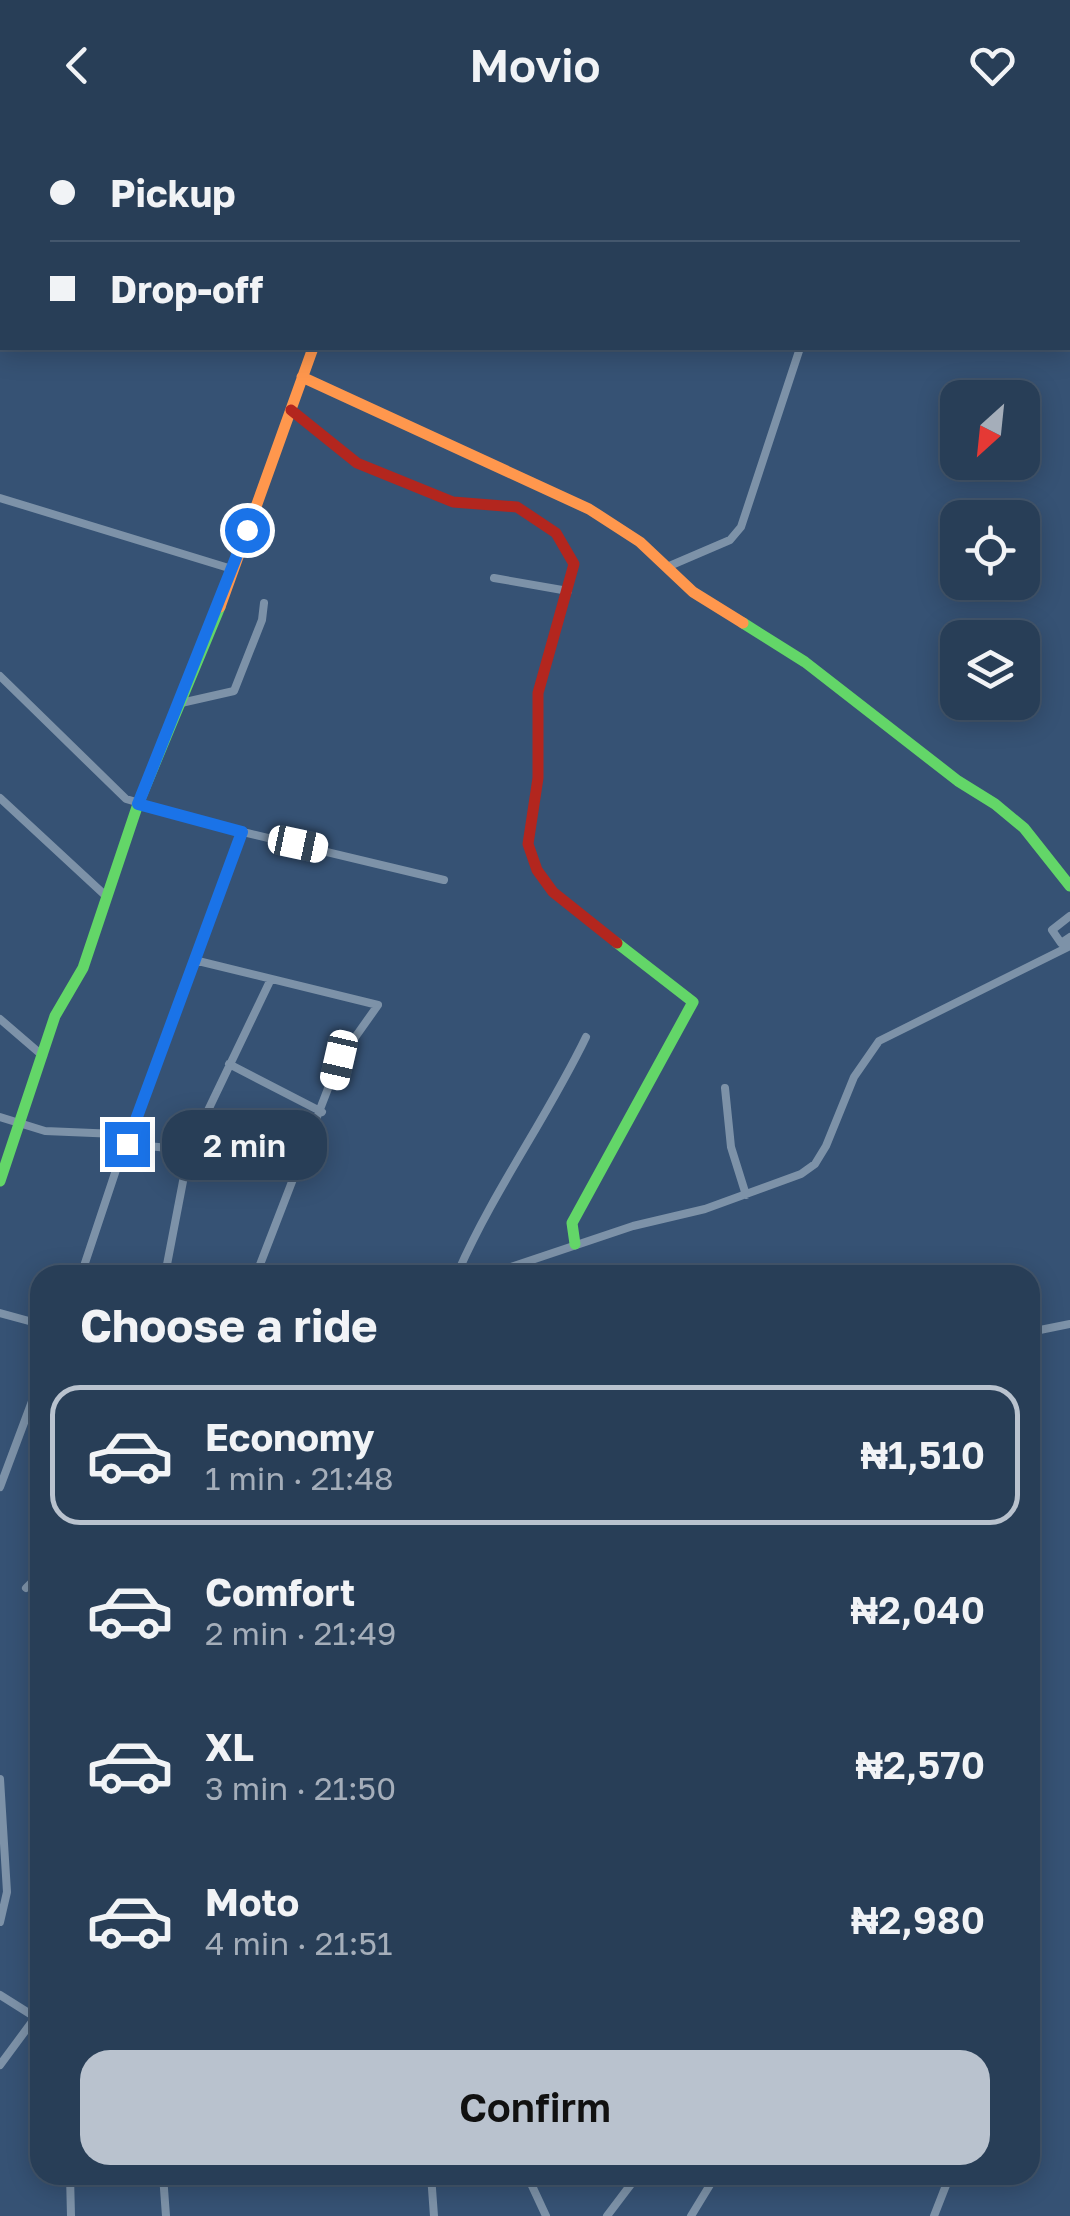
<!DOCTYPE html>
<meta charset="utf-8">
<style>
:root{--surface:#283e57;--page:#344961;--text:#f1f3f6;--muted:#a5aeba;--line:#44576d;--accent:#b9c2ce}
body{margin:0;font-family:"Golos Text",sans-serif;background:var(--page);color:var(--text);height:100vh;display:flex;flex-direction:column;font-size:38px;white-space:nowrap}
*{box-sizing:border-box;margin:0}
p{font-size:32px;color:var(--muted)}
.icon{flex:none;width:55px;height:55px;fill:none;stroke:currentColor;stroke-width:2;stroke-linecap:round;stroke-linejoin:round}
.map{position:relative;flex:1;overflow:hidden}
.panel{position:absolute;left:30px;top:1135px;width:1010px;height:920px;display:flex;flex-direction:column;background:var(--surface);border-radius:30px;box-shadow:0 5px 25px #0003,0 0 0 2px var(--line)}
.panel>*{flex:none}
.banner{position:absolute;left:0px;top:0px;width:1070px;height:220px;box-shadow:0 5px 25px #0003,0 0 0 2px var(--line);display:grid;align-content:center;height:220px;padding:0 50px;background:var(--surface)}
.needle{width:65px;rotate:207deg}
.buttons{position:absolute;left:940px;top:250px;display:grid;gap:20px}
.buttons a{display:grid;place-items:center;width:100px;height:100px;border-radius:20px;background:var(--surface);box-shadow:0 5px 25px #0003,0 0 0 2px var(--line);font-size:50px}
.end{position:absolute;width:45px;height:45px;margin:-22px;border:12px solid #1a73e8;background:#fff;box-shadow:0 0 0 5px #fff}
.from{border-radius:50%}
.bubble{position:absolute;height:70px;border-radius:30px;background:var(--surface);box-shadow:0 5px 25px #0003,0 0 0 2px var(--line);font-size:32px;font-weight:600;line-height:70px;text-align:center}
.car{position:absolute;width:30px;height:60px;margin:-30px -15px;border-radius:12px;box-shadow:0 0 8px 2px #0007;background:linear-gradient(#fff 24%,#345 0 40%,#fff 0 76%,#345 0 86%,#fff 0)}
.banner b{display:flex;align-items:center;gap:35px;height:95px;font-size:38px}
.banner b+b{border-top:2px solid var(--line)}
.banner i{width:25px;height:25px;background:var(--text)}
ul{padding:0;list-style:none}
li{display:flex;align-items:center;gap:30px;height:140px;margin:0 20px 15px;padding:0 30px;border:5px solid transparent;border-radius:30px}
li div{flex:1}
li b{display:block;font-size:38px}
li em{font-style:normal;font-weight:600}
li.active{border-color:var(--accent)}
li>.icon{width:90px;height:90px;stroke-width:1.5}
h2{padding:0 50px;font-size:45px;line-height:120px}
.button{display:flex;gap:20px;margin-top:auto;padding:20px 50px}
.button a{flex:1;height:115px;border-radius:30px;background:var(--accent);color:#111;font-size:40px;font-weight:600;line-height:115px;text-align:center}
header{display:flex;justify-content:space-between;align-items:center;height:130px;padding:0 50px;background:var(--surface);font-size:45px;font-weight:600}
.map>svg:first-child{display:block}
</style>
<header><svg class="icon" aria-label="back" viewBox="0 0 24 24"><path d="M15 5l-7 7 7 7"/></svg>Movio<svg class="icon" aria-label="heart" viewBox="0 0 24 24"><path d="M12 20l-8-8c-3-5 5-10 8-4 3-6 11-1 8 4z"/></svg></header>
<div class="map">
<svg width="1070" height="2086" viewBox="0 0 1070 2086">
<rect width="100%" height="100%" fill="#365274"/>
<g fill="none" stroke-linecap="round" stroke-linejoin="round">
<path stroke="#7d92a8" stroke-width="8" d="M393,2L394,0
M0,368L232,439
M667,437L730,410L741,397L800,218
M494,448L568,461
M0,546L126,669L222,697L444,750
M181,573L234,561L262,490L264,473
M0,668L107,767
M1070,786L1052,800L1061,813L1070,807
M194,830L378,875L339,930L256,1145
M0,889L43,926
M229,934L322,982
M725,958L731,1017L746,1065
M0,987L45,1001L117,1004L126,1010L81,1145
M189,1020L127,1014L242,702
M458,1142C494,1060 547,988 586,907
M165,1145L189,1020L270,851
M451,1145L508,1138L633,1096L705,1079L801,1044L815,1034L826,1016L854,947L879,911L1070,816
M0,1183L40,1194
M1030,1202L1070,1194
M29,1280L40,1291
M0,1357L40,1250
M26,1458L40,1444
M0,1649L7,1762L0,1792
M0,1865L35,1887
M1030,1870V1915
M0,1935L40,1881
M70,2045L71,2086
M163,2045L166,2086
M351,2045C366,2060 396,2049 415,2045
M431,2045L434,2086
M527,2045L546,2086
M607,2086L638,2045
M691,2086L716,2045
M934,2086L950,2045"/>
<path stroke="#63d668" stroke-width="11" d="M743,493L805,532L958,651L995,674L1024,698L1070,756
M0,1051L55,886L83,838L138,674L220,477
M575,1114L572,1093L693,872L617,813"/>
<path stroke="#ff974d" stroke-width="11" d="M302,247L589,379L640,412L693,462L743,493
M220,477L313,218"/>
<path stroke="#b3261e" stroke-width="11" d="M291,280L357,333L453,372L517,377L556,403L574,434L538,563V648L528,714L537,740L553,762L617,813"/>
</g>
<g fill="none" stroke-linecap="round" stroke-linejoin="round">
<path stroke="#1a73e8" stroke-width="12" d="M127,1014L242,702L138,674L247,400"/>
</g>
</svg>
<div class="buttons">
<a><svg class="needle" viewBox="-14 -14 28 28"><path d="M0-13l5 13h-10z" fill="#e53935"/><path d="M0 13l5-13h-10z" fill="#a5aeba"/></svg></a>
<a><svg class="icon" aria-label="locate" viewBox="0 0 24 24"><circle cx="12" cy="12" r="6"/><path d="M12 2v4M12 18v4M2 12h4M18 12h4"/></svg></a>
<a><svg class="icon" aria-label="layers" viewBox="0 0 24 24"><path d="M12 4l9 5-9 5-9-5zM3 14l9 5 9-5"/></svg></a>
</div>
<i class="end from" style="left:247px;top:400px"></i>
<i class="end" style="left:127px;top:1014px"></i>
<div class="bubble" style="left:162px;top:980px;width:165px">2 min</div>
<i class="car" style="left:298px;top:714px;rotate:102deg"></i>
<i class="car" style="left:339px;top:930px;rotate:193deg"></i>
<div class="banner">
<b><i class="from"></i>Pickup</b>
<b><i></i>Drop-off</b>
</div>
<section class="panel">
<h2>Choose a ride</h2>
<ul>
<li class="active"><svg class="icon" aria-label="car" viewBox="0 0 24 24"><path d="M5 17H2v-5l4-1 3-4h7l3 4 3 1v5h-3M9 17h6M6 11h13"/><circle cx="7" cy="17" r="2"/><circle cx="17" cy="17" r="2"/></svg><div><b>Economy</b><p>1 min · 21:48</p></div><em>₦1,510</em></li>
<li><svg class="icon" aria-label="car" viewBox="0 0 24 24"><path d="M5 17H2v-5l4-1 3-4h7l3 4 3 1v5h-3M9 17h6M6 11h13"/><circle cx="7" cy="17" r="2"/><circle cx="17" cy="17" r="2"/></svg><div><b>Comfort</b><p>2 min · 21:49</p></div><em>₦2,040</em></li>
<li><svg class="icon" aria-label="car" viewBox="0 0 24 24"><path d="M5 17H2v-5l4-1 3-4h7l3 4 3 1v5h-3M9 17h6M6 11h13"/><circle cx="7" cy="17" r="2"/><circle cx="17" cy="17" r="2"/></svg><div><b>XL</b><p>3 min · 21:50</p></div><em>₦2,570</em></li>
<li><svg class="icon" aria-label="car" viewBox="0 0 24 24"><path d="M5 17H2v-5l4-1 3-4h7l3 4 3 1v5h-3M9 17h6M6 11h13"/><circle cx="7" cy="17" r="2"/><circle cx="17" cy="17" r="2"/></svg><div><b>Moto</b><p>4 min · 21:51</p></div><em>₦2,980</em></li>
</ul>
<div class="button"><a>Confirm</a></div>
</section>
</div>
